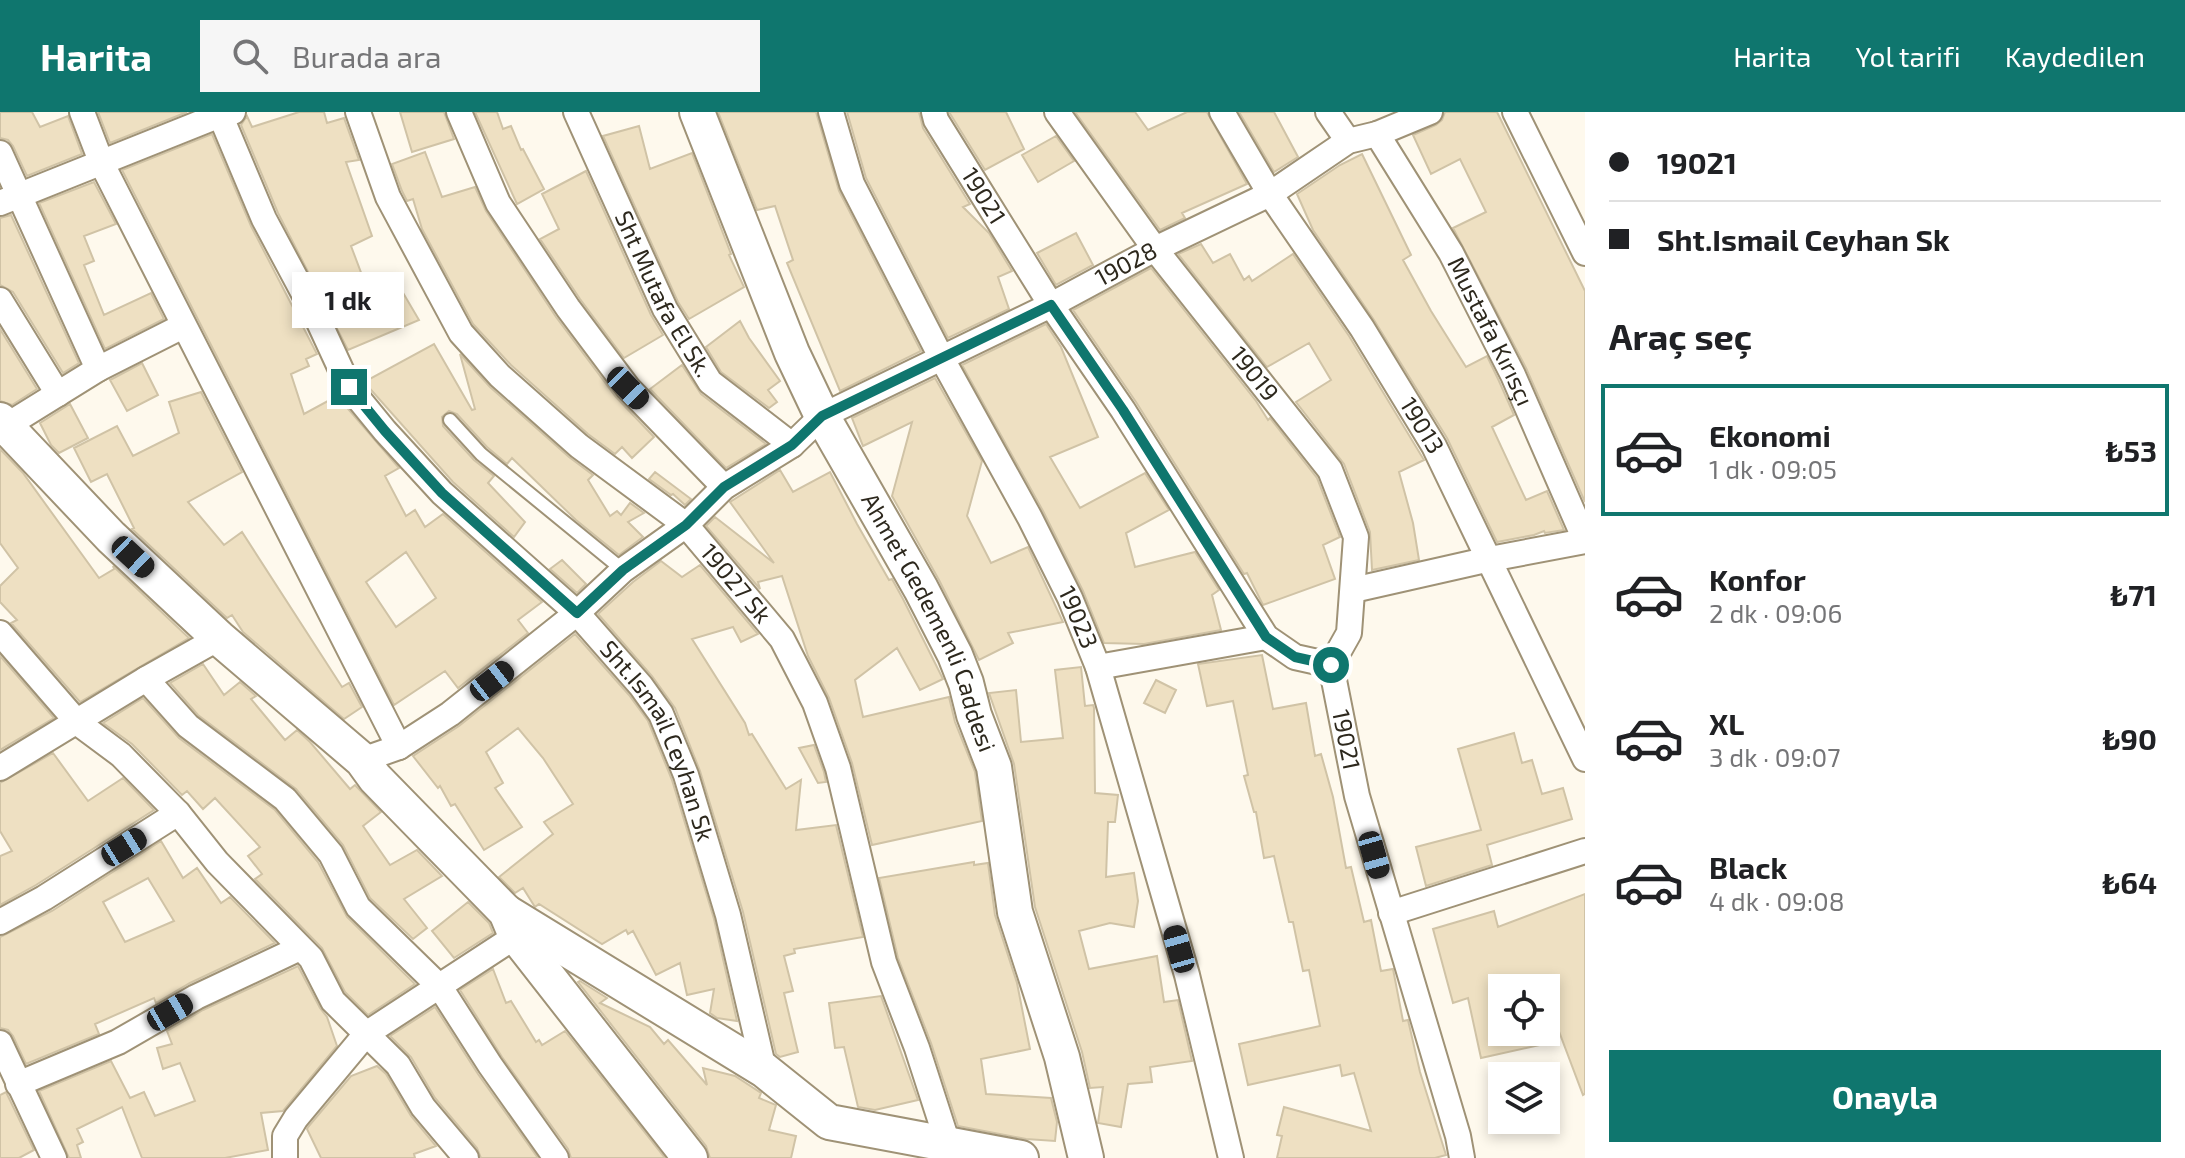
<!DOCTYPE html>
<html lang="tr">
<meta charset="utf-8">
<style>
:root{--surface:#fff;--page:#f6f6f6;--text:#202124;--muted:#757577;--line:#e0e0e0;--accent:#0f766e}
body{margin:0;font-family:"Exo 2",sans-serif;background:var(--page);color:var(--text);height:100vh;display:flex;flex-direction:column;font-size:30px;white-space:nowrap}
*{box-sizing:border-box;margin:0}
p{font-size:26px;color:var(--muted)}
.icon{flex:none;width:44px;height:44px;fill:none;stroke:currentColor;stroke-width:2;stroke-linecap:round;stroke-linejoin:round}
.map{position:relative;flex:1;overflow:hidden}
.side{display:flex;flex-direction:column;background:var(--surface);width:600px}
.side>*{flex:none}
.top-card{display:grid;align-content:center;height:176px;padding:0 24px;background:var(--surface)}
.fabs{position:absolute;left:1488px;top:862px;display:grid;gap:16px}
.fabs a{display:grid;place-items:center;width:72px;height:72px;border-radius:0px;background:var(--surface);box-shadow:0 4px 12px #0003;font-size:40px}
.end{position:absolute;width:36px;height:36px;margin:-18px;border:10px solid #0f766e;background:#fff;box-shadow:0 0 0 4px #fff}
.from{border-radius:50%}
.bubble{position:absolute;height:56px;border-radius:0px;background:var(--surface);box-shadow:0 4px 12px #0003;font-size:26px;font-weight:700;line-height:56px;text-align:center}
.car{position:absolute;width:24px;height:48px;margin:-24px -12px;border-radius:10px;box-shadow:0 0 6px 2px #0007;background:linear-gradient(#222 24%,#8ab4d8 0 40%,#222 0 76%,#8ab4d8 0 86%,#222 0)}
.top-card b{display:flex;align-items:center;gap:28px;height:76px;font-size:30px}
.top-card b+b{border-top:2px solid var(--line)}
.top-card i{width:20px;height:20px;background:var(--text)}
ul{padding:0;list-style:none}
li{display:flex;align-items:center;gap:24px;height:132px;margin:0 16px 12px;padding:0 8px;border:4px solid transparent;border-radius:0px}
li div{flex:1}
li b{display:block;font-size:30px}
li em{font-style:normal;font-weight:700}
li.selected{border-color:var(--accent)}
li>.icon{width:72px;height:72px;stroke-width:1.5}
h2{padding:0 24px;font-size:36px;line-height:96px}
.action{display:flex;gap:16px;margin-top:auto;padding:16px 24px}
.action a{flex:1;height:92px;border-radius:0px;background:var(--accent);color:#fff;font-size:32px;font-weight:700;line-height:92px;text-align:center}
header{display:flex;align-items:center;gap:48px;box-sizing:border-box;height:112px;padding:0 40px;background:var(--accent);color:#fff}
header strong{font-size:38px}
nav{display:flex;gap:44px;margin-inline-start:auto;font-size:28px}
.search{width:560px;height:72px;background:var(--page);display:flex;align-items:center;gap:20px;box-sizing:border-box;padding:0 28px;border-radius:0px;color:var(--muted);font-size:30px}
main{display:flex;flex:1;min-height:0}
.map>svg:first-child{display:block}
</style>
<header>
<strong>Harita</strong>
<div class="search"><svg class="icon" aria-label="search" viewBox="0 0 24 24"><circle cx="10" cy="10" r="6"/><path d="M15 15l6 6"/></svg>Burada ara</div>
<nav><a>Harita</a><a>Yol tarifi</a><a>Kaydedilen</a></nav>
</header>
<main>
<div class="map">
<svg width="1585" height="1046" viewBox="0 0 1585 1046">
<rect width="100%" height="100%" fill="#fef9ed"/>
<path fill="#eee0c2" stroke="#d0c3a6" stroke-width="2" fill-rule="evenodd" d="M0,0H32L40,15L68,4L82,42L27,64L13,34L8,28L0,26Z
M98,0H187L110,31Z
M299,0H324L327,11L344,6L359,48L346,50L372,124L351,134L368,179L391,167L400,181L402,179L419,208L348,238L278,101L241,13L247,4L252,15Z
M400,0H444L454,27L412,40Z
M475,0H497L503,17L511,14L521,38L523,37L544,77L517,92Z
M718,0H816L839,79L921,239L840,279L787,151L793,148L775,94L757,98Z
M847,0H919L923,16L970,92L963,95L989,121L1012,159L998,165L1009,197L948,226L866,66Z
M949,0H1006L1024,37L985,58Z
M1075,0H1135L1148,18L1187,0H1207L1247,72L1182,101L1185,106L1160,118Z
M1239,0H1274L1298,45L1274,60Z
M1445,0H1497L1585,179V390L1526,256L1453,116L1486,100L1460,47L1431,62L1413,23L1436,13L1442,8Z
M639,14L650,57L692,41L731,142L729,143L744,175L689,207L678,190L603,24Z
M212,22L251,114L317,242L306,247L309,254L291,262L304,302L337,284L399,356L385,364L406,404L415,398L425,415L443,402L542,490L518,508L528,521L458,576L445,559L394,593L122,58ZM406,440L436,486L396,515L366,470Z
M1056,24L1074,49L1038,70L1022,43Z
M425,40L442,85L475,75L486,99L556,205L616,285L654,325L632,346L622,335L615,342L588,322L511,253L473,212L422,117L413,87L407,89L402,79L392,52Z
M1362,42L1411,143L1403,148L1431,199L1466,255L1487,244L1499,269L1514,303L1492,315L1526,388L1547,379L1564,418L1545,421L1544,419L1534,423L1497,430L1447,326L1374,208L1313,118L1297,82L1340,53Z
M586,59L651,203L663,223L624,246L580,187L540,127L559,117L542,82Z
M94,70L116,112L84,124L94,149L84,153L104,203L151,181L164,207L105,237L39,91Z
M11,103L79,251L63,261L13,180L0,173V106Z
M1076,121L1093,153L1056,173L1037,141Z
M1201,132L1213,151L1230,142L1244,168L1249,164L1252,169L1293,142L1349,224L1424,348L1399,360L1413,411L1419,448L1372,458L1370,420L1344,352L1296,290L1331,268L1309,231L1267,255L1178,142Z
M1151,156L1256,289L1268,308L1270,306L1317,366L1340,425L1323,433L1335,467L1263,493L1247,461L1244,462L1136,290L1073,198Z
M740,209L749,226L780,269L768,278L777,290L769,296L721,260L706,235Z
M1046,212L1061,235L1098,325L1050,345L1080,396L1145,361L1169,398L1126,421L1135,455L1195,440L1219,478L1212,483L1221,518L1144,532L1104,531L1083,479L1043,399L962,253Z
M0,217L37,277L12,293L0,289Z
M434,232L472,298L475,297L460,242L490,275L569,345L593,363L588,368L610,404L617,399L621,403L630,391L644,401L628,410L643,425L619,443L576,408L512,346L507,352L487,335L457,302L449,299L442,305L443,314L474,348L494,364L488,371L525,410L514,425L453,370L364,270Z
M142,251L158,283L127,299L110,268Z
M682,253L701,282L766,332L726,356L650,277Z
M935,266L982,349L967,404L991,451L1028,435L1063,510L1008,521L1013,531L979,548L939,468L892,384L912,310L863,334L852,306Z
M201,280L242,360L188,390L224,433L242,420L342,575L349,571L362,595L344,607L243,520L232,503L227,506L132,417L134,416L107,362L91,370L74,336L117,314L133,344L179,321L169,290Z
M70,292L88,326L59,341L51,333L40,311Z
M0,337L23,361L99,466L114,457L113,454L189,526L80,590L11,511L17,508L0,490V474L18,456L0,431Z
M780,358L793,380L830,360L857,412L889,468L892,467L903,487L943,567L920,578L897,536L855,568L863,605L949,585L955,610L975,660L982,709L872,733L852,651L829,586L808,544L782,464L758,470L760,477L706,414L715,405L774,451L730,390Z
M655,360L691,387L685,393L673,382L671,383L649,367Z
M562,448L586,472L577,481L550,457Z
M661,449L682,465L700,453L758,522L741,530L733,515L692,527L745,611L749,623L752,622L786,677L801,668L796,718L836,713L863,825L794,837L795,841L784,844L793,879L784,881L798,940L780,945L776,942L743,800L700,659L675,596L652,564L598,502L633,470Z
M575,522L629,583L648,609L672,668L714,807L737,909L717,906L710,901L714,877L687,883L680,851L656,863L633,819L628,822L626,818L602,832L539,792L535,795L523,776L515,781L499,765L553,722L544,710L573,692L543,646L518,616L486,640L503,671L495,676L522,715L484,738L455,692L451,694L440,674L438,676L413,644L459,614Z
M1262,543L1273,597L1306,591L1315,644L1321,642L1333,685L1346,756L1351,755L1364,810L1371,808L1381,859L1393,857L1403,909L1408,908L1420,960L1446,1043L1435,1046H1277L1282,1024L1277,1023L1284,995L1371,1019L1354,961L1342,964L1340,953L1248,973L1239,932L1320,914L1309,858L1303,859L1293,810H1289L1274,744L1264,746L1256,700H1254L1244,664L1248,663L1233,589L1207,594L1198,552Z
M0,544L54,606L0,638Z
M203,552L224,583L240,570L256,584L251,587L285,628L297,618L310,630L350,677L355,673L381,700L363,714L390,753L417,738L442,764L404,787L427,816L413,827L370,786L343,733L296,677L198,603L170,571Z
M1081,555L1085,594L1093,593L1094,596L1095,681L1118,683L1115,710H1108L1106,765L1134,761L1138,789L1134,815L1110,811L1079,819L1089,857L1157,844L1164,890L1178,888L1192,949L1150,955L1152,970L1128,972L1121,1015L1098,1011L1103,975L1090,976L1082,940L1035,795L1014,652L989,581L1016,578L1021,630L1063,626L1055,558Z
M1156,568L1176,578L1165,601L1144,591Z
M143,586L179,626L275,698L318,750L347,805L415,872L368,903L345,880L322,836L255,767L262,762L248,744L260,735L215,686L203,697L187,679L182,683L132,632L103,611Z
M1514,621L1522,651L1532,648L1542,682L1563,676L1572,707L1487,733L1492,753L1426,774L1416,735L1481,718L1458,637Z
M814,633L824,660L826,670L818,671L799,636Z
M53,641L88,689L123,666L154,698L36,773L0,793V744L12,739L0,719V671Z
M161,729L183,766L197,756L221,791L230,785L275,831L190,871L156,891L154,886L95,912L99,922L26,952L13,924L8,918L0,916V825L52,799ZM148,766L174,809L125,830L103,790Z
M974,750V753L988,751L995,803L1017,871L1030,937L981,947L986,982L1051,986L1057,1010L1055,1029L1026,1027L958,1014L931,931L898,846L879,766Z
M1585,782V982L1583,983L1546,885V876H1502V920H1557L1558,929L1481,946L1468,886L1453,891L1433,817L1494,799L1498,815Z
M468,790L489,811L493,821L454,846L432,819Z
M298,854L320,896L327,905L337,934L283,999L261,1001L268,1038L225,1046H142L122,995L77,1017L83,1030L77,1033L81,1046H69L39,979L111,949L130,986L144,980L155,1004L195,989L180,951L163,957L157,936L172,932L167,919L203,898Z
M493,857L506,891L511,889L536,930L539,928L542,933L565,919L665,1046H571L568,1037L502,945L460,878Z
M580,869L607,886L600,891L650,915L664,932L668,928L707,973L703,956L735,964L761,981L759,986L776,993L769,1018L796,1024L791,1046H710L706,1034L578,870Z
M881,884L918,988L875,998L858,995L844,935L835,936L829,891Z
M435,895L478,962L538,1046H481L477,1036L435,986L411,945L390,924Z
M377,954L386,962L411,1004L436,1034L414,1042L415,1046H321L307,1017L308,1015L351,964Z
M6,980L34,1038L19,1046H0V983Z"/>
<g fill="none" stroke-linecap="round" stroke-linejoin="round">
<g stroke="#9f9276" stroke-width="16">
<path id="lane" d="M450,308L481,342L623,458"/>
</g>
<g stroke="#9f9276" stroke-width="28">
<g id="street">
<path d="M82,0L102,52L399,635"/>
<path id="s1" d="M219,0L264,107L318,208L349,275L385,319L442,381L577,501L641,574L661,602L686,663L728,803L764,958"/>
<path id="s2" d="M358,0L388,85L461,221L500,264L579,334L686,413L782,527L815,591L838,656L884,850L917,936L948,1032L946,1044"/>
<path d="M459,0L498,91L568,196L628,276L724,375"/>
<path id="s3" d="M576,0L665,197L710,270L792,333"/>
<path id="s4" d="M831,0L852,72L941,245L1030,406L1070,486L1098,555L1187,863L1231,1046"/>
<path id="s5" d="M934,0L936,8L1051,193L1123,298L1266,525L1295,545L1331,553L1357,684L1458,1024L1462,1046"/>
<path id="s6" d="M1057,0L1155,137L1330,358L1356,425L1349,521L1331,553"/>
<path id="s7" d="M1222,0L1270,82L1362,216L1434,334L1585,647"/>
<path d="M1328,0L1348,29"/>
<path d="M1515,0L1585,141"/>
<path id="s8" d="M1377,22L1451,141L1513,263L1585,428"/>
<path d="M0,41L98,257"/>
<path d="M0,91L220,3L233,0"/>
<path d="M0,188L58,282"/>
<path d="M6,314L98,257L183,214"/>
<path d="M1353,478L1490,447L1585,429"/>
<path d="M0,521L78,611L121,643L178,701L217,750L311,846L333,889L398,953L423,995L466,1046"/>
<path d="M1098,555L1266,525"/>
<path d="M146,567L188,614L285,687L331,742L358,795L440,875L490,953L556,1046"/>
<path id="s9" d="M362,648L399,635L450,602L577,501L623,458L686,413L724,375L792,333L822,304L1051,193L1155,137L1270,82L1348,29L1377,22L1430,0"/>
<path d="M0,656L146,567L219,526"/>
<path d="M1391,801L1585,739"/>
<path d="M0,810L44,786L178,701"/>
<path d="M0,931L54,1046"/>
<path d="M18,972L118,930L196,885L300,836"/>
<path d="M285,1046V1024L296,1006L366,922L516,824"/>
</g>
</g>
<g stroke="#9f9276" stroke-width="38">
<g id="secondary">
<path id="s10" d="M697,0L792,241L822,304L921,477L955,543L966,571L974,603L994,655L1015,800L1062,945L1086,1046"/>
<path d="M0,308L111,425L219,526L362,648L375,666L506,800L516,824L690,1046"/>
<path d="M506,800L764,958L829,1010L1021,1046"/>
</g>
</g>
<use href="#lane" stroke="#fff" stroke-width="12"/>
<use href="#street" stroke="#fff" stroke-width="24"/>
<use href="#secondary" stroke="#fff" stroke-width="34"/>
</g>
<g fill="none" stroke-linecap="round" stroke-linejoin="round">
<path stroke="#0f766e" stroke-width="10" d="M349,275L385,319L442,381L577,501L623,458L686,413L724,375L792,333L822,304L1051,193L1123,298L1266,525L1295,545L1331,553"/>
</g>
<g text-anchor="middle" stroke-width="7" stroke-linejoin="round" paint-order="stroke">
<g font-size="24" fill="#2d281d" stroke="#fef9ed">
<text dy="8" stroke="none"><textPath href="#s5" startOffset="98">19021</textPath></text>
<text dy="8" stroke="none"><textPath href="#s9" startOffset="918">19028</textPath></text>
<text dy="8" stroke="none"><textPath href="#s3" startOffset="202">Sht Mutafa El Sk.</textPath></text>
<text dy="8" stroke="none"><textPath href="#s8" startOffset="228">Mustafa Kırısçı</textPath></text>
<text dy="8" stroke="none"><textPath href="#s6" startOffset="328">19019</textPath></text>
<text dy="8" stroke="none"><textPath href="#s7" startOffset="372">19013</textPath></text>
<text dy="8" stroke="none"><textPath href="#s2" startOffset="618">19027 Sk</textPath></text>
<text dy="8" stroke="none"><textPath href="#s4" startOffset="564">19023</textPath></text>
<text dy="8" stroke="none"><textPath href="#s10" startOffset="562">Ahmet Gedemenli Caddesi</textPath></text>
<text dy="8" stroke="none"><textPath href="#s5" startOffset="770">19021</textPath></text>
<text dy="8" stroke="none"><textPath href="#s1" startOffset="780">Sht.Ismail Ceyhan Sk</textPath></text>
</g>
</g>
</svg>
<div class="fabs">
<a><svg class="icon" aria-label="locate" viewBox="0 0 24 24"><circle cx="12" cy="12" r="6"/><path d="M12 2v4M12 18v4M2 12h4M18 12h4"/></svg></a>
<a><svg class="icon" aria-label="layers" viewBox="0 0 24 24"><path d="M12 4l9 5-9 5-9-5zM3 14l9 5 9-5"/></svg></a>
</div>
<i class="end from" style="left:1331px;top:553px"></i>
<i class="end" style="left:349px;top:275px"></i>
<div class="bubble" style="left:292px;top:160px;width:112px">1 dk</div>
<i class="car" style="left:628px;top:276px;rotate:136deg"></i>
<i class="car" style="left:133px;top:445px;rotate:133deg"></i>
<i class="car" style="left:492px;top:569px;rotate:52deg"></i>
<i class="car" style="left:124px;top:735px;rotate:58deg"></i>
<i class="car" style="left:1374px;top:743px;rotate:164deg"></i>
<i class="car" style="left:1179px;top:837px;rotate:344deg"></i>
<i class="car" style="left:170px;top:900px;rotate:60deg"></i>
</div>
<section class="side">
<div class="top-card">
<b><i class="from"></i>19021</b>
<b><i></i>Sht.Ismail Ceyhan Sk</b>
</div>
<h2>Araç seç</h2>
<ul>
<li class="selected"><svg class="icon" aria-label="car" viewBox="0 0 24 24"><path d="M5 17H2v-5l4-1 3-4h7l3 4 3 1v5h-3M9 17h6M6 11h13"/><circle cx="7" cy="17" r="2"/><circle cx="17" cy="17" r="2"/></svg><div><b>Ekonomi</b><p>1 dk · 09:05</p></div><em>₺53</em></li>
<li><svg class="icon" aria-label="car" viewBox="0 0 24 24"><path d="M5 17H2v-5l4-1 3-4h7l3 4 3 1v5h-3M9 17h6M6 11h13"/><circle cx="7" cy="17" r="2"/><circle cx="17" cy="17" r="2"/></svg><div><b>Konfor</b><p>2 dk · 09:06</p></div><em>₺71</em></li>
<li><svg class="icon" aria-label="car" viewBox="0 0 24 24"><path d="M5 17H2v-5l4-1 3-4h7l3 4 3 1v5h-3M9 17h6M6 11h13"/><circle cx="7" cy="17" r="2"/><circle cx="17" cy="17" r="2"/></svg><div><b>XL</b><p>3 dk · 09:07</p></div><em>₺90</em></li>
<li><svg class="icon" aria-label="car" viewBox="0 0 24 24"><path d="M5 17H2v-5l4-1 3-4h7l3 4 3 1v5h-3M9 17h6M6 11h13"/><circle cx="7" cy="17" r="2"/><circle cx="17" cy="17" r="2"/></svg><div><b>Black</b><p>4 dk · 09:08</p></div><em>₺64</em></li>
</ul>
<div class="action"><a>Onayla</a></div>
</section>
</main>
